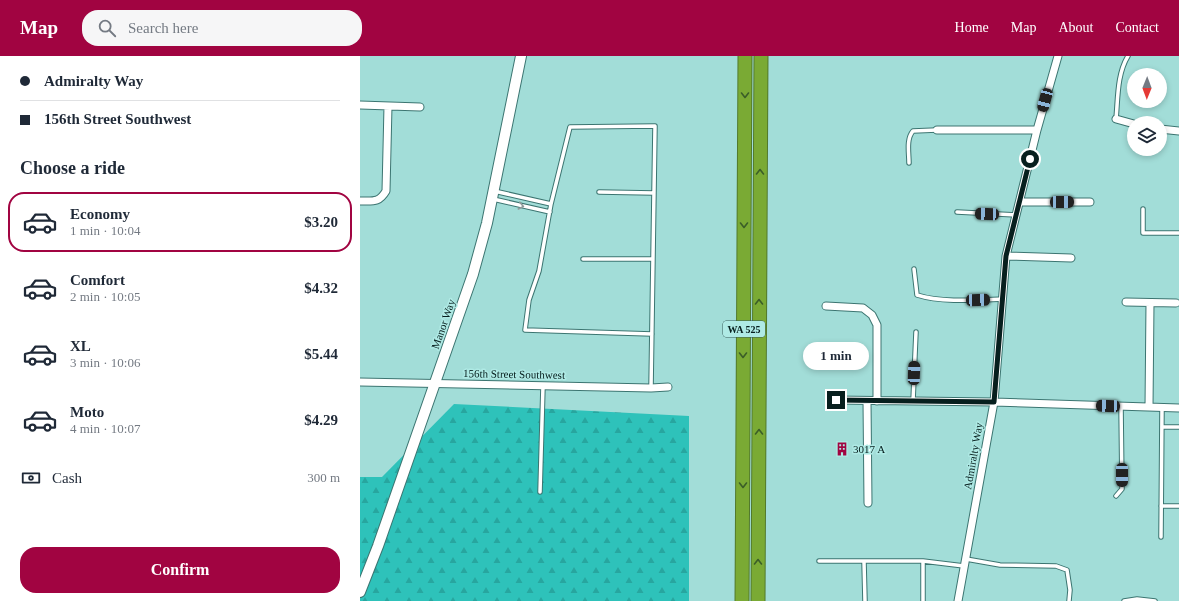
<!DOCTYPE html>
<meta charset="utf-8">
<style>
:root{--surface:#fff;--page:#f6f6f7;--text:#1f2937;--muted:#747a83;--line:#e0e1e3;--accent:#a10441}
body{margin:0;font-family:Georgia,serif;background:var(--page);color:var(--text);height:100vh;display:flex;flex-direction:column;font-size:15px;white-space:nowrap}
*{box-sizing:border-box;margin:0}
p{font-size:13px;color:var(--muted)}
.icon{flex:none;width:22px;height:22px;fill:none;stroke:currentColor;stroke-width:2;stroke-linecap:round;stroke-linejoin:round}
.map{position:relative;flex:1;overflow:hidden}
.panel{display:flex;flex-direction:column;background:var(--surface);width:360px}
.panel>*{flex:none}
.hud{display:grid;align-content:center;height:88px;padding:0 20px;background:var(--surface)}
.needle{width:26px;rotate:181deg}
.controls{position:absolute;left:767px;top:12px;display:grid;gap:8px}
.controls a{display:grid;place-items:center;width:40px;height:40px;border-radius:50%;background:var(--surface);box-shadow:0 2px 6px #0003;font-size:20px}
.end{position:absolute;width:18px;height:18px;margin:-9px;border:5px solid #071f1e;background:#fff;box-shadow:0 0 0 2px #fff}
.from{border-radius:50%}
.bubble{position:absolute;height:28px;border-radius:14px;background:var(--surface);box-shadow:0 2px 6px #0003;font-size:13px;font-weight:600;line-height:28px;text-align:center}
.car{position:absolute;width:12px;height:24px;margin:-12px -6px;border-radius:5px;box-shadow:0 0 3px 1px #0007;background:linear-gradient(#222 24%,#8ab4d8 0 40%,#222 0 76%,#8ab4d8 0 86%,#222 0)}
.hud b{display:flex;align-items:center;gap:14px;height:38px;font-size:15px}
.hud b+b{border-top:1px solid var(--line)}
.hud i{width:10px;height:10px;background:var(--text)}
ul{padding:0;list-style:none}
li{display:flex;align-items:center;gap:12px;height:60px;margin:0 8px 6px;padding:0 12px;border:2px solid transparent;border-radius:16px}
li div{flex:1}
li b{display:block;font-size:15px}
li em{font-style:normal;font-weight:600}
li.active{border-color:var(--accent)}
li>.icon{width:36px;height:36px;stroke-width:1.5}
h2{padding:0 20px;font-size:18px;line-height:48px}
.pay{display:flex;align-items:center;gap:10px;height:44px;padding:0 20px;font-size:15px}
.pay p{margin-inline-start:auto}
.primary-button{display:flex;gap:8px;margin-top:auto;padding:8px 20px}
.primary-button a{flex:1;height:46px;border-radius:16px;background:var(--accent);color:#fff;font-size:16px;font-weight:600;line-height:46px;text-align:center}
header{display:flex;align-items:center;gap:24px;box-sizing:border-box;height:56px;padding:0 20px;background:var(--accent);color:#fff}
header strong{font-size:19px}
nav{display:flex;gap:22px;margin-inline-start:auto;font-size:14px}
.search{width:280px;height:36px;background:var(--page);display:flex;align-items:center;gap:10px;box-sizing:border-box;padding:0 14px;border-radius:16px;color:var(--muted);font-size:15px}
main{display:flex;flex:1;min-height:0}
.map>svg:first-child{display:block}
</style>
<header>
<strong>Map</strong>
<div class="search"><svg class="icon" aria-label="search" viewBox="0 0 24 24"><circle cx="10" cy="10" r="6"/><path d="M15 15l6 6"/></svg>Search here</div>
<nav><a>Home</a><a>Map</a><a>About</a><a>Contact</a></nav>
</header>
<main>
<section class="panel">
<div class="hud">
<b><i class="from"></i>Admiralty Way</b>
<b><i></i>156th Street Southwest</b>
</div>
<h2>Choose a ride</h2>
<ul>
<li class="active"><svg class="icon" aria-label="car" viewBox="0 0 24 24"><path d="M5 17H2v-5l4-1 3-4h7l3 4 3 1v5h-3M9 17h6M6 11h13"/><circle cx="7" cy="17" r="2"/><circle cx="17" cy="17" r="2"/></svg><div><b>Economy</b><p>1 min · 10:04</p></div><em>$3.20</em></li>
<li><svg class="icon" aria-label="car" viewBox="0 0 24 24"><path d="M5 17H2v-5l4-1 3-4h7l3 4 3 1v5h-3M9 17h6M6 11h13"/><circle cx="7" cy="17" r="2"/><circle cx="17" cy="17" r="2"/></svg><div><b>Comfort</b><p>2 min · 10:05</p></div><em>$4.32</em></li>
<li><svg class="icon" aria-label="car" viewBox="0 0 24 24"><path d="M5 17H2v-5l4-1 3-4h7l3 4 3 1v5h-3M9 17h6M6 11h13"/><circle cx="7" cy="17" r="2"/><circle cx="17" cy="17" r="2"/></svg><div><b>XL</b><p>3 min · 10:06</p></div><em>$5.44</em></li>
<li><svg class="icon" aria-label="car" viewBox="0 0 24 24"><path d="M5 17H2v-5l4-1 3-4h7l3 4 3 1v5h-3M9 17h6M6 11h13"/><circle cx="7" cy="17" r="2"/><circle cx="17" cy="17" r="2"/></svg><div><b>Moto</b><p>4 min · 10:07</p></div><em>$4.29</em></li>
</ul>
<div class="pay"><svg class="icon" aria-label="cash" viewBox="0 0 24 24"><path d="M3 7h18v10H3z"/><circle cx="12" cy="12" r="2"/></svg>Cash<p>300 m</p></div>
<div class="primary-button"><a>Confirm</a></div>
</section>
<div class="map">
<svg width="819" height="545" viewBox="0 0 819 545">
<defs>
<pattern id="forest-firs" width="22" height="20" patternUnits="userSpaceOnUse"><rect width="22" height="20" fill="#2ec2ba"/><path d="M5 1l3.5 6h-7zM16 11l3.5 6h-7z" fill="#27a69f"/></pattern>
</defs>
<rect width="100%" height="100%" fill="#a2ddd8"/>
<path fill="url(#forest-firs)" d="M94,348L329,360V545H0V421H22Z"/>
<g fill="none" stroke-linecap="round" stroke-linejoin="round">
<g stroke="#3c7571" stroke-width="5.5">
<path id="lane" d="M756,63C758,42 757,18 768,0
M549,107C549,97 546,83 553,75L577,74
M134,135L191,148
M239,136L294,137
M133,143L190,156
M783,153V177H819
M597,156L657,159
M223,203H293
M554,213L557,239C582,247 617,244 643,243
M291,332L295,70L210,71L191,148L179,215L169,244L165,274L292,278
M553,345L556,276
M802,371H819
M180,436L183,330
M756,440L762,433L761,350
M801,450H819
M801,481L802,352
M606,503L640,509L696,510L707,514L710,534L709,545
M459,505H563L604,510
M563,505V545
M504,506L505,545
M764,545L777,543L795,545"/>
</g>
<g stroke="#3c7571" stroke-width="9">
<path id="street" d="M0,49L60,51
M756,63L774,68
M800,73L819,75
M577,74H677
M0,145C13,145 19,147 26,135L28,50
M660,146H730
M646,200L711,202
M766,246L816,247
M466,250L503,252L512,259L517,269V345
M0,326L291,332L308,331
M476,344L634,346L819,352
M507,345L508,447
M789,351L790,247
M598,545L634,346L646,200L677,74L698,0"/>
</g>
<g stroke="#3c7571" stroke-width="12">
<path id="secondary" d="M0,536L18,490L113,218L127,167L161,0"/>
</g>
<g stroke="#52792c" stroke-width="15">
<path id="highway" d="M382,545L385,0
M398,545L401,0"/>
</g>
<use href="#lane" stroke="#fff" stroke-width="3.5"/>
<use href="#street" stroke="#fff" stroke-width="7"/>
<use href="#secondary" stroke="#fff" stroke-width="10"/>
<use href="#highway" stroke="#7aaa34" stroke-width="13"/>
</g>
<defs><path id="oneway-chevron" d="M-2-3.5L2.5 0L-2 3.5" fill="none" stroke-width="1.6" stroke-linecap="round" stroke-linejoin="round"/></defs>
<g stroke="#3b5e28">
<use href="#oneway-chevron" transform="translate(385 39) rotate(90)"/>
<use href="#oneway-chevron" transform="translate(400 116) rotate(-90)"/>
<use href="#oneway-chevron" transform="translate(384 169) rotate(90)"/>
<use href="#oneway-chevron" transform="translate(399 246) rotate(-90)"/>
<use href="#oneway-chevron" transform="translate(383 299) rotate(90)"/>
<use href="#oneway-chevron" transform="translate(399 376) rotate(-90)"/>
<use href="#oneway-chevron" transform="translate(383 429) rotate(90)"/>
<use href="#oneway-chevron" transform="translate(398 506) rotate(-90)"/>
</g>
<use stroke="#8f9a9a" href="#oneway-chevron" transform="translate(161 150) rotate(13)"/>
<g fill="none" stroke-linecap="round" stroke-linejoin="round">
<path stroke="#071f1e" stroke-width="5" d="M476,344L634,346L646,200L670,103"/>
</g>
<defs>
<g id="building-bare" transform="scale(1.08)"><path d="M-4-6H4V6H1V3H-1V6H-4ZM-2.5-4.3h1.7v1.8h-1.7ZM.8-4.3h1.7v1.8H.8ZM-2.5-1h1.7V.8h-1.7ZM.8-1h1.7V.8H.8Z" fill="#a10441" stroke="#afeae5" stroke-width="2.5" paint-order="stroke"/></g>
</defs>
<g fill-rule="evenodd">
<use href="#building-bare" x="482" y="393"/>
</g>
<g text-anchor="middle" stroke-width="3" stroke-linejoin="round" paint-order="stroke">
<rect fill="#afeae5" stroke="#395c5a" stroke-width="1" x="363" y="265" width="42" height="16" rx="3"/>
<g font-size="10" font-weight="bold" fill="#071f1e">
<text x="384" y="277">WA 525</text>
</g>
<g font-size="11" fill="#071f1e" stroke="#afeae5">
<text transform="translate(83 268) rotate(-71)" y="4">Manor Way</text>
<text transform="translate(154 318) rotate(1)" y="4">156th Street Southwest</text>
<text transform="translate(613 400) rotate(-80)" y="4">Admiralty Way</text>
</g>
<g font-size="11" fill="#071f1e" stroke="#afeae5" text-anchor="start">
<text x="493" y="397">3017 A</text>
</g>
</g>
</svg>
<div class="controls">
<a><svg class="needle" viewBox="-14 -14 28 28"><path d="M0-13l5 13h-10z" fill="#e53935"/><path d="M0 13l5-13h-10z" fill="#747a83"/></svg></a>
<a><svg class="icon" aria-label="layers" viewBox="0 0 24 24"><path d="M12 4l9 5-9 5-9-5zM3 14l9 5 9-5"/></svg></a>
</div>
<i class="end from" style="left:670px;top:103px"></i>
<i class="end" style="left:476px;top:344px"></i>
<div class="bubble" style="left:443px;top:286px;width:66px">1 min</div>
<i class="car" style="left:685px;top:44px;rotate:195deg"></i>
<i class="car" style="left:702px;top:146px;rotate:90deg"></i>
<i class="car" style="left:627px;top:158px;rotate:272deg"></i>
<i class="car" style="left:618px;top:244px;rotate:88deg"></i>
<i class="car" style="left:554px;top:317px;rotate:2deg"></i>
<i class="car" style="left:748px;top:350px;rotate:272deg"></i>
<i class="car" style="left:762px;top:419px;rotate:180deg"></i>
</div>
</main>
